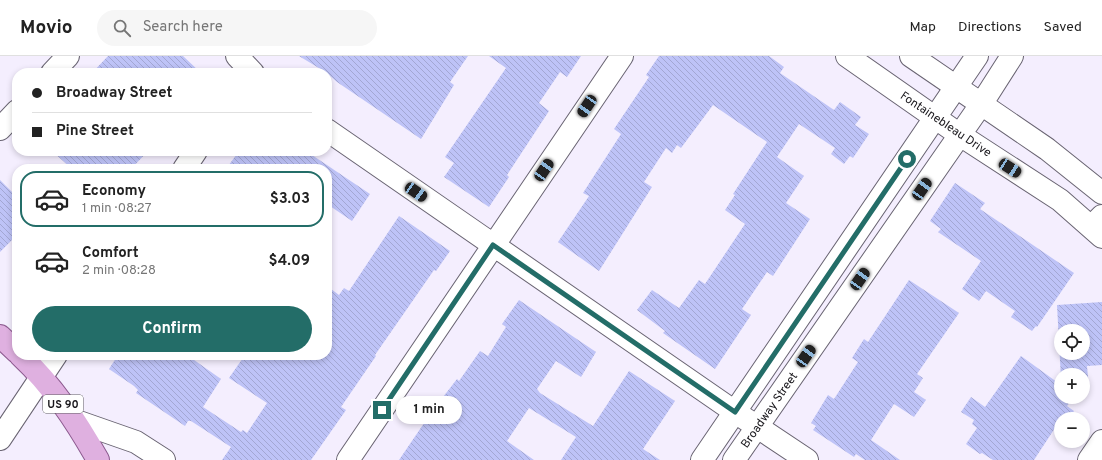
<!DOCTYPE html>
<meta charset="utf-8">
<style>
:root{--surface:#fff;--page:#f6f6f6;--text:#222;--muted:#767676;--line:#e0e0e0;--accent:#236d68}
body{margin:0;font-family:Overpass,sans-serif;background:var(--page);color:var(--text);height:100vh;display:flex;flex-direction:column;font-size:15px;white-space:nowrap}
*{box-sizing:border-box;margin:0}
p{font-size:13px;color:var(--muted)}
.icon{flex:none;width:22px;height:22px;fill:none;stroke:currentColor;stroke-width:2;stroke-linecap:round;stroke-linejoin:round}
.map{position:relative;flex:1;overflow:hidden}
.side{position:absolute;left:12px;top:108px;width:320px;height:196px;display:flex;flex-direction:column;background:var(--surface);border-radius:16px;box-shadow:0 2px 6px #0003}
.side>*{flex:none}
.banner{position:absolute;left:12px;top:12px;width:320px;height:88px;border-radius:16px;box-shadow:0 2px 6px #0003;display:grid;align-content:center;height:88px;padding:0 20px;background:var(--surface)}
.fabs{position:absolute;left:1054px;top:268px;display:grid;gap:8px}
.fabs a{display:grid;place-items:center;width:36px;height:36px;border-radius:50%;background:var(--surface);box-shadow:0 2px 6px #0003;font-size:20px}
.end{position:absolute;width:18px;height:18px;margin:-9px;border:5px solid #236d68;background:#fff;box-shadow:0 0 0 2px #fff}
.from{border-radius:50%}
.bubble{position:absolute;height:28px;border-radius:14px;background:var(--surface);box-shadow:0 2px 6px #0003;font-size:13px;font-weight:700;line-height:28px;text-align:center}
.car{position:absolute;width:12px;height:24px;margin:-12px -6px;border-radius:5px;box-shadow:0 0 3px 1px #0007;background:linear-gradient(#222 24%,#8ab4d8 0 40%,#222 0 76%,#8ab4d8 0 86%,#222 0)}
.banner b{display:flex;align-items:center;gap:14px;height:38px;font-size:15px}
.banner b+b{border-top:1px solid var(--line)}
.banner i{width:10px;height:10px;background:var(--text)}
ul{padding:7px 0 0;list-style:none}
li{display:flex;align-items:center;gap:12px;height:56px;margin:0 8px 6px;padding:0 12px;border:2px solid transparent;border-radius:16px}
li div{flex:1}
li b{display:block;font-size:15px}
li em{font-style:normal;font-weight:700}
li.active{border-color:var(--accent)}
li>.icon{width:36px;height:36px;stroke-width:1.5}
.primary-button{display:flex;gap:8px;margin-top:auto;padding:8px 20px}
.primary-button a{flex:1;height:46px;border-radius:24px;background:var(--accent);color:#fff;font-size:16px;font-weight:700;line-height:46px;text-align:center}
header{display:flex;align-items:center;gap:24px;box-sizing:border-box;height:56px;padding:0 20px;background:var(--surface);border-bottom:1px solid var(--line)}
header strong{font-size:19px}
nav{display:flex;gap:22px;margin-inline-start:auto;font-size:14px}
.search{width:280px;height:36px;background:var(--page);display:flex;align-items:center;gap:10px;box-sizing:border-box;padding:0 14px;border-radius:22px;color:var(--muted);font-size:15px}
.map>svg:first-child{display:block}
</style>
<header>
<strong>Movio</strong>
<div class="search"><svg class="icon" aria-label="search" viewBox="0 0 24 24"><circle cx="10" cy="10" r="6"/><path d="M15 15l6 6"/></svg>Search here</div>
<nav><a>Map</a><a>Directions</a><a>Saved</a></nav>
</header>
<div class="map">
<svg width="1102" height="404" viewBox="0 0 1102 404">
<defs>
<pattern id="building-back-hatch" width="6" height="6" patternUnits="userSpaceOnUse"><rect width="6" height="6" fill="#bec3f7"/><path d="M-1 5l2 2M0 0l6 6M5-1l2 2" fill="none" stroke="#a3a7d3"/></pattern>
</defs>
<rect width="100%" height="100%" fill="#f4eefe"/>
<path fill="url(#building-back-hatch)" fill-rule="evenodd" d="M108,0H183L201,17H92Z
M299,0H468L450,26L454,29L421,83L337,26L327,17Z
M489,0H581L567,21L560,16L539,47L549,55L507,119L509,121L489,151L444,121L454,107L445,101L506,12Z
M659,0H769L784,11L780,17L834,54L840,46L861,61L855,69L869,78L853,102L850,100L844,108L831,98L835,92L799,68L777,101L804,120L786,147L810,163L773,220L767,216L742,253L751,259L715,313L663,277L665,275L637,254L652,234L679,252L699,224L705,228L745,168L725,154L735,139L733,138L767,86L713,49L681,92L677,89L672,97L666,92L644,126L652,131L599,215L558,186L589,140L583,137L621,78L614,73L649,21L646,19Z
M52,95H148L131,113H72Z
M239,95H306L370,138L352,165L327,148V113H226Z
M0,124L17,141V179L0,196Z
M955,127L985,147L980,153L1074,217L1037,271L1036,270L1032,275L1011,261L1015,255L986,235L979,245L962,233L981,205L938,176L941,173L930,165Z
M399,160L450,195L436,215L434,214L375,299L376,300L341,351L346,354L311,404H222L231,391L191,365H188L185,370L136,337L138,334L134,330L109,313L118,299H187L221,323L203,351L241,376L243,374L247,377L267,347L229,322L245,299H327V230L339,239L344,232L349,235Z
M909,224L959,257L917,318L923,322L914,336L926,344L914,361L894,348L871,384L900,404H865L856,398L854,401L813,374L816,370L811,367L828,339L834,343L858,306L852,302L864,283L868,286Z
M519,244L596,296L581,321L556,305L537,333L540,337L593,370L629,315L675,345L643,393L660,404H561L576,381L529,352L507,385L534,404H399L433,354L457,323L459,325L480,295L488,300L506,271L502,268Z
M1102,246V309L1087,310L1088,321L1083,328V319H1061V323L1057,249ZM1061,275H1083V297H1061Z
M1021,300L1061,329V341H1074L1067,350L1074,355L1068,363H1061V373L1060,375L1055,372L1034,404H993L982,397L980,398L966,388L977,372L972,368L974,364L961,356L971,341L985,351Z"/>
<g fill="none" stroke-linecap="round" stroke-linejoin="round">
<g stroke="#696472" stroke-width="24">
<path id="minor" d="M237,0L253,17
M52,17L68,0
M0,73L17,55
M327,74L735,356L807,404
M184,113L196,95
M1092,170L1102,160
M76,365L136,386L164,404
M0,383L56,299
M348,404L622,0
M1089,404L1102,385"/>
</g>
<g stroke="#696472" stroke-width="24">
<path id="tertiary" d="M847,0L960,79L1060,144L1102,181
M911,0L1047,93L1102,137
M702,404L977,0
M734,404L982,47L1012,0"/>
</g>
<g stroke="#8b598e" stroke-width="24">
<path id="primary" d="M0,280L17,296
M20,299C53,330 76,365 98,404"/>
</g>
<use href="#minor" stroke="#fff" stroke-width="22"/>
<use href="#tertiary" stroke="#fff" stroke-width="22"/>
<use href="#primary" stroke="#dfb0e0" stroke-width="22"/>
</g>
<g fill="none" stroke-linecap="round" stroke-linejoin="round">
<path stroke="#236d68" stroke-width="5" d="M382,354L493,189L735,356L907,103"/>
</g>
<g text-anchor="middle" stroke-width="3" stroke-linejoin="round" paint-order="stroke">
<rect fill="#fff" stroke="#5e5d60" stroke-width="1" x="43" y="339" width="40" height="18" rx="3"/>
<g font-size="11" font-weight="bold" fill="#19171c">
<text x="63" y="352">US 90</text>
</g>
<g font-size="12" fill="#19171c" stroke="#fff">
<text transform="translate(946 68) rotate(34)" y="4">Fontainebleau Drive</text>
<text transform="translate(769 354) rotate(-55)" y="4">Broadway Street</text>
</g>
</g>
</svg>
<div class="fabs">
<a><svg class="icon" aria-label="locate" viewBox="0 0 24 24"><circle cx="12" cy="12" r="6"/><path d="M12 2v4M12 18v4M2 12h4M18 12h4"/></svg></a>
<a>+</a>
<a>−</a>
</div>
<i class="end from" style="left:907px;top:103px"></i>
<i class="end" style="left:382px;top:354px"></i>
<div class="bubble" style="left:396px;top:340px;width:66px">1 min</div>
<i class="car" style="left:587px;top:50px;rotate:214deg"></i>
<i class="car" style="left:1010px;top:112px;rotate:123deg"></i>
<i class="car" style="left:544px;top:114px;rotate:34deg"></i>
<i class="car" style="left:922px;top:133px;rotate:35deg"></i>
<i class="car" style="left:416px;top:136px;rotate:125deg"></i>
<i class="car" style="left:860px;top:223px;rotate:35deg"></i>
<i class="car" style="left:806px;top:300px;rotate:35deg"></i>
<div class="banner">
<b><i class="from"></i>Broadway Street</b>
<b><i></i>Pine Street</b>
</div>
<section class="side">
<ul>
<li class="active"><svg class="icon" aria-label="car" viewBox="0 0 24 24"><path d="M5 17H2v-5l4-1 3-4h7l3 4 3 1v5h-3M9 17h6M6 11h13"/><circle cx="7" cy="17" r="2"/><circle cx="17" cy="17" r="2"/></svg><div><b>Economy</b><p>1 min · 08:27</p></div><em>$3.03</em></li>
<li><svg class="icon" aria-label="car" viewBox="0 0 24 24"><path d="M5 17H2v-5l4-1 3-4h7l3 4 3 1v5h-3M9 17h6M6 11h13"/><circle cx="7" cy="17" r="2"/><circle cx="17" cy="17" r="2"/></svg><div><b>Comfort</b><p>2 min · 08:28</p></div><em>$4.09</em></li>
</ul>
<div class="primary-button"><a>Confirm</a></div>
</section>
</div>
